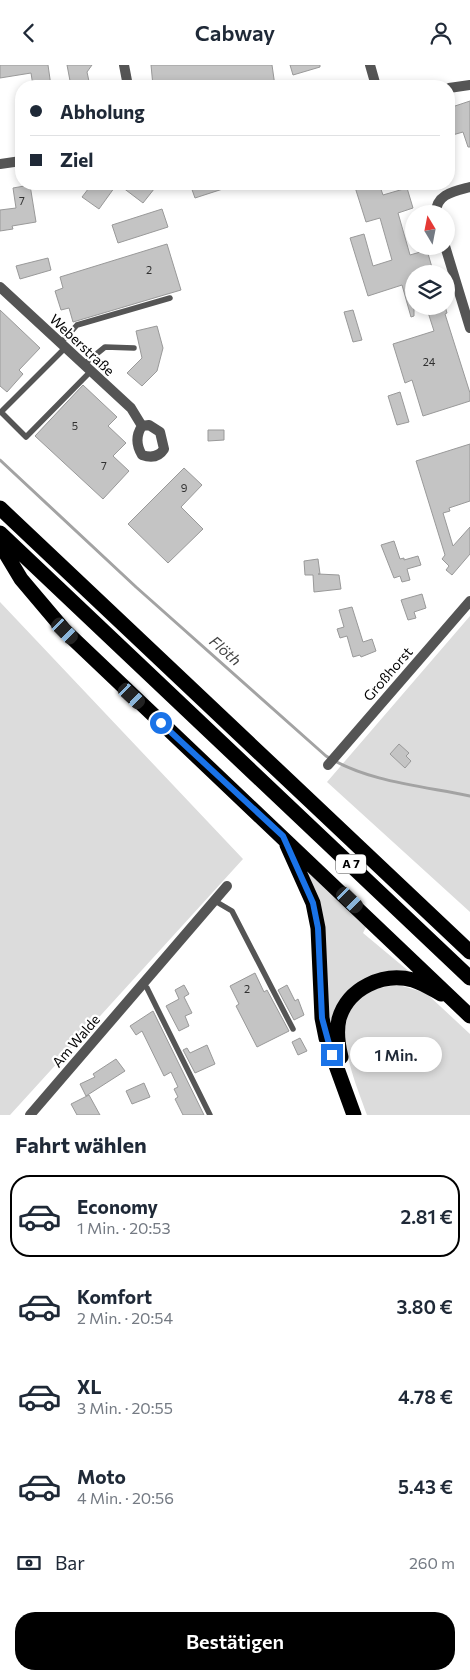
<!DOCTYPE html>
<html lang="de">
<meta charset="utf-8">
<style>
:root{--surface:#fff;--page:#f2f2f3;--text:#1f2937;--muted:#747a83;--line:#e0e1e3;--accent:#000}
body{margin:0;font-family:Commissioner,sans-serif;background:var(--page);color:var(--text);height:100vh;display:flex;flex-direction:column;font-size:19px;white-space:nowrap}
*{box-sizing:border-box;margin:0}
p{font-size:16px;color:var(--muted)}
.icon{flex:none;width:28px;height:28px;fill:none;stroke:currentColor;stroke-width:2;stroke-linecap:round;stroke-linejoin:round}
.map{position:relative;height:1050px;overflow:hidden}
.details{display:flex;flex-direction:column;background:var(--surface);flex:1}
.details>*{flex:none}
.hud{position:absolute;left:15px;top:15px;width:440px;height:110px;border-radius:20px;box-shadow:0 2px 8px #0003;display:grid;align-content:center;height:110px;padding:0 15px;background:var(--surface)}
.needle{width:32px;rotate:350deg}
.controls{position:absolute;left:405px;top:140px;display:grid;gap:10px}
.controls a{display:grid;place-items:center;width:50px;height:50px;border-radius:50%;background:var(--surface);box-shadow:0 2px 8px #0003;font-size:25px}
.end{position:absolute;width:22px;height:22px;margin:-11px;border:6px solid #1a73e8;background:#fff;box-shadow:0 0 0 2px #fff}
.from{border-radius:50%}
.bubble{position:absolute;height:35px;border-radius:18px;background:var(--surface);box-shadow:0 2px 8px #0003;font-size:16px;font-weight:600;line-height:35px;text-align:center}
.car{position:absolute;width:15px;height:30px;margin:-15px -8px;border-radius:6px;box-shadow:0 0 4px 1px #0007;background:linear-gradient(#222 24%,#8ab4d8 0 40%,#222 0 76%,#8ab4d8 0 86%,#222 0)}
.hud b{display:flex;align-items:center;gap:18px;height:48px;font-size:19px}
.hud b+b{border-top:1px solid var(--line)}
.hud i{width:12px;height:12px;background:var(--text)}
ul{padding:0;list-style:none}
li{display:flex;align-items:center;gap:15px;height:82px;margin:0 10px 8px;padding:0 5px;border:2px solid transparent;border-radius:20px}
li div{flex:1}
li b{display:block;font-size:19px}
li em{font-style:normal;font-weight:600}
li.current{border-color:var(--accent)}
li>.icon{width:45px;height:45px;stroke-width:1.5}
h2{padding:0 15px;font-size:22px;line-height:60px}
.pay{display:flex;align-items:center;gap:12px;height:55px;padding:0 15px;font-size:19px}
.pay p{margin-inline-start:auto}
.primary-button{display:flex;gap:10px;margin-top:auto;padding:10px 15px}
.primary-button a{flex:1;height:58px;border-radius:20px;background:var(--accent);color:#fff;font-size:20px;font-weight:600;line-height:58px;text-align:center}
header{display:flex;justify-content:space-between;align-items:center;height:65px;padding:0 15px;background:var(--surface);font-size:22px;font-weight:600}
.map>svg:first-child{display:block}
</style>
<header><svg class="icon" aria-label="back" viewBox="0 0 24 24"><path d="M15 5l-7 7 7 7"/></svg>Cabway<svg class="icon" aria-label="person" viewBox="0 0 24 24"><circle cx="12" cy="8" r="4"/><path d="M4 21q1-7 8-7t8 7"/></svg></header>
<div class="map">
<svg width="470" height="1050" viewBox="0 0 470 1050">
<rect width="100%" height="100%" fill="#fff"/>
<path fill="#dcdcdc" d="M0,537L243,794L10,1050H0Z
M470,551V847L327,717Z
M304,801L367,860L363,868L411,908L380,909L331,967Z
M399,920L426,928L470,969V1050H367C349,1000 316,927 399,920Z"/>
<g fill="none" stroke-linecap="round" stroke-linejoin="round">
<path stroke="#a3a3a3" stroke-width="3" d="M0,395L136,522L326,691C368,717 422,721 470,731"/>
</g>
<path fill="#c4c4c4" stroke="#999" d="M0,0H48L51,21H33L31,8L0,13Z
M67,0H92L87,7L90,21H71Z
M151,0H272L275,21H171L170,18L153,21Z
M290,0H320V2L293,10Z
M470,36V82H468L463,67L449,71V43Z
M92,119H117L99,144L82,132Z
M118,119H158L143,138Z
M190,119H235V120L195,133Z
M354,119H379L383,130L407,123L413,143L398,148L410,190L427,185L433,206L414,209V251L411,252L402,220L368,231L350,173L364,169L373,201L392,195L380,153L366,157Z
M30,120L36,157L12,161L13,164L0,166V145L16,143L13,123Z
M162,144L168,162L118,178L112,160Z
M167,179L181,225L73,257L69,243L61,245L55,226L63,223L60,212Z
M48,193L51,205L20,214L16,201Z
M426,241H445L447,248L445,249L470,328V336L423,351L412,315L405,318L393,279L434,266Z
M0,245L40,283L19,305L23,309L7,327L0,321Z
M353,245L362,275L353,277L344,247Z
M157,261L163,283L157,306L142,321L127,308L142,293L136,266Z
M83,320L117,352L108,361L126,378L113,391L129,406L103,434L35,371Z
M400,327L409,357L397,360L388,331Z
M208,365H224V375L208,376Z
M470,379V436L449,443L450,446L443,448L453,481L470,462V489L452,510L446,505L449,501L442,494L445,490L416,396Z
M184,403L202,420L181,442L203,464L168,498L128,459Z
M394,476L400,494L404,493V495L418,491L421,500L407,504L410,515L402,517L400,511L394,513L381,480Z
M318,494L320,509H318L339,510L341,524L314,527L313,510H305L304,496Z
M422,529L426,543L414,547L416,553L408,555L401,535Z
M352,542L363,577L372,574L376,586L361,592L360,590L353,592L347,571L340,573L337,564L344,562L339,545Z
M399,679L409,688L406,691L411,696L405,703L390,689Z
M255,908L264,927L267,925L289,966L257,982L236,941L239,939L230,921Z
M184,920L189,929L184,932L192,948L185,951L189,961L179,966L166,941L179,934L175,925Z
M287,920L295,936L298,934L304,950L294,955L278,925Z
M153,946L154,948L204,1050H183L175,1034L178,1032L174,1024L178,1022L171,1007L164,1011L142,966L136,970L130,961Z
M300,973L307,986L298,990L292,977Z
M207,980L215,999L195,1008L183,985L187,983L190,988Z
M116,994L125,1006L86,1031L80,1019L95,1012L93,1009Z
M144,1018L150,1032L132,1039L126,1026Z
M89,1030L100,1050H77L71,1039Z"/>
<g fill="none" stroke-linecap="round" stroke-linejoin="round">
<path stroke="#555" stroke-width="5.5" d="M60,279L77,260L170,233
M65,283L1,347L26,372L90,307
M83,300L105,282L134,283
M215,836L232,846L293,964
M143,919L147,923L210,1050"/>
<path stroke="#555" stroke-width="10" d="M124,0L128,21
M370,0L376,21
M449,23L470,20
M0,99L21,96
M436,149C435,129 455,126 470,122
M445,181L470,263
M0,222L131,343L142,361
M149,360L160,367L164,384C159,392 151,393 142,390C136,380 136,370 142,361Z
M328,700L470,536
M30,1050L227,821"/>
<path stroke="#000" stroke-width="15" d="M0,443L470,887
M0,468L470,913
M0,479L21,514L65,566L470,951
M287,780L313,838L318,863L322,953L326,973L354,1050
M341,992C338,980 336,967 339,954C348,923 383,907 413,915C423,918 432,924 441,929"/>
</g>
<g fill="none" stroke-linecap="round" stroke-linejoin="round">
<path stroke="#1a73e8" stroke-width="6" d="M161,658L283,771L313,838L318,863L322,953L332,990"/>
</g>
<g text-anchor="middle" stroke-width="4.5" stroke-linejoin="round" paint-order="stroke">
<g font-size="11" fill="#313131">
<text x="22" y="140">7</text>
<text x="149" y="209">2</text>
<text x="429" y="301">24</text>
<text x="75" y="365">5</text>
<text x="104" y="405">7</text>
<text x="184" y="427">9</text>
<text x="247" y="928">2</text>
</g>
<rect fill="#fff" stroke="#4c4c4c" stroke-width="1" x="336" y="789.5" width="30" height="19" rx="4"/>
<g font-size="12" font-weight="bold" fill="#000">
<text x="351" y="803">A 7</text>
</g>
<g font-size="14" fill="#000" stroke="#fff">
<text transform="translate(82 280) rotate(43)" y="5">Weberstraße</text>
<text transform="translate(388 609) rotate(-49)" y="5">Großhorst</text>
<text transform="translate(76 976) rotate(-49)" y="5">Am Walde</text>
</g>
<g font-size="15" font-style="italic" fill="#444" stroke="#fff">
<text transform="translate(225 586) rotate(41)" y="5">Flöth</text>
</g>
</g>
</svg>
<div class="controls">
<a><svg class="needle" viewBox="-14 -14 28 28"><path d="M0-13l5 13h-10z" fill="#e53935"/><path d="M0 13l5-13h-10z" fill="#747a83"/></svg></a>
<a><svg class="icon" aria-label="layers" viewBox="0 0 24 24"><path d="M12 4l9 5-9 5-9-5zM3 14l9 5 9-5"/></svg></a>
</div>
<i class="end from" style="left:161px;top:658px"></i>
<i class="end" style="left:332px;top:990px"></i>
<div class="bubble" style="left:350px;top:972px;width:92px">1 Min.</div>
<i class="car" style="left:65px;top:566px;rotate:135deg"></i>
<i class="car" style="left:132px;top:631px;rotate:133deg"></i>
<i class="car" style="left:350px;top:835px;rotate:134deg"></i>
<div class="hud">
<b><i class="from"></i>Abholung</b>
<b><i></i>Ziel</b>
</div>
</div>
<section class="details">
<h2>Fahrt wählen</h2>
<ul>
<li class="current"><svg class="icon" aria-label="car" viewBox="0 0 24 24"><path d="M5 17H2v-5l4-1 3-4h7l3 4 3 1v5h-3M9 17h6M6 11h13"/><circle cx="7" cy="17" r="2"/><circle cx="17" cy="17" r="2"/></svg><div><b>Economy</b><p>1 Min. · 20:53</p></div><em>2.81 €</em></li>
<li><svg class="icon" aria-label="car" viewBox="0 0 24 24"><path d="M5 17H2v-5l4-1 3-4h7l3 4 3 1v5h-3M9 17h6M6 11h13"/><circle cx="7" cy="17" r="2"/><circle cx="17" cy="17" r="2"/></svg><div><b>Komfort</b><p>2 Min. · 20:54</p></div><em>3.80 €</em></li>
<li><svg class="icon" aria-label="car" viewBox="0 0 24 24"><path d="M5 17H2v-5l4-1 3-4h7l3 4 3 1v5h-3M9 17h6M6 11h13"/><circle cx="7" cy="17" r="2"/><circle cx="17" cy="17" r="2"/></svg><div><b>XL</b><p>3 Min. · 20:55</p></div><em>4.78 €</em></li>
<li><svg class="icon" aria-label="car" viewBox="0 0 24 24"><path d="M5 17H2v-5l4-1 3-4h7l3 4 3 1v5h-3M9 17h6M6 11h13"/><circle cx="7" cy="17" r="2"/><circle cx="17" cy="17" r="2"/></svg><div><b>Moto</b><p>4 Min. · 20:56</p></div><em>5.43 €</em></li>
</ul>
<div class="pay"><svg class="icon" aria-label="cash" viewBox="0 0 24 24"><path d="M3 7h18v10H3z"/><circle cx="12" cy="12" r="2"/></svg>Bar<p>260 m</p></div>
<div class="primary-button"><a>Bestätigen</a></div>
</section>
